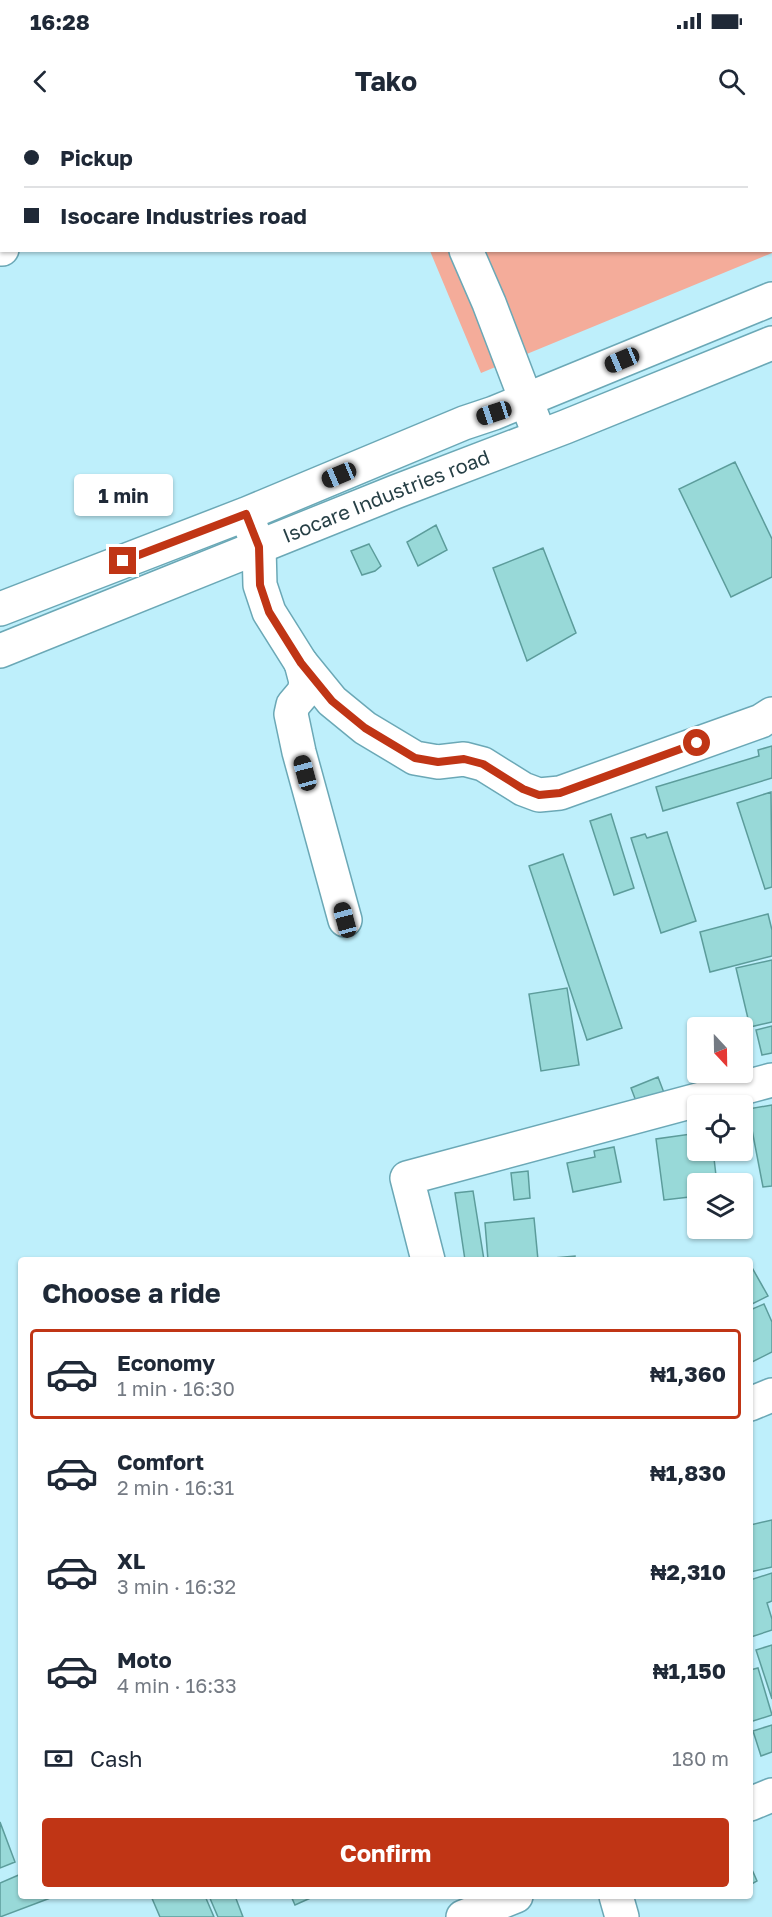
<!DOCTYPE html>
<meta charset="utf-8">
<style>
:root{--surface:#fff;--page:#f6f6f7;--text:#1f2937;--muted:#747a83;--line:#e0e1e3;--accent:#c03515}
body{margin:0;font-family:"Golos Text",sans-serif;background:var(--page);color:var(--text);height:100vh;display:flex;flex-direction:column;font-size:22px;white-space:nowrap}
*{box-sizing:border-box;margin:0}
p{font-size:20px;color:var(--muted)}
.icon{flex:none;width:33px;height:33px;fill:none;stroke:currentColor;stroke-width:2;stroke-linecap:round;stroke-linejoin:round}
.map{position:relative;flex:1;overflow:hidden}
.details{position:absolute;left:18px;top:1137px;width:735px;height:642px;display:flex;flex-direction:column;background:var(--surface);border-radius:6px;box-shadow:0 2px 4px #0004}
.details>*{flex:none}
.top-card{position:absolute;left:0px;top:0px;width:772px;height:132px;box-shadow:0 2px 4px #0004;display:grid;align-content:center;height:132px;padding:0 24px;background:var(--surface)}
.needle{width:39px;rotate:158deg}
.controls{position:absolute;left:687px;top:897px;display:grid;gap:12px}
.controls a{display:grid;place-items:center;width:66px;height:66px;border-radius:6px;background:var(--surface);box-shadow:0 2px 4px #0004;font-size:30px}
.end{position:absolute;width:27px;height:27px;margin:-14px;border:8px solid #c03515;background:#fff;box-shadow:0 0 0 3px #fff}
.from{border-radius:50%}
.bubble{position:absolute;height:42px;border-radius:6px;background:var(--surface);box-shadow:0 2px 4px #0004;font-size:20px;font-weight:700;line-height:42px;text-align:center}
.car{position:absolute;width:18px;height:36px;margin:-18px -9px;border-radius:8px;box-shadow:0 0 4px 2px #0007;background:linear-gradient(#222 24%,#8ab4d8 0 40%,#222 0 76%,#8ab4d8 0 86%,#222 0)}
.top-card b{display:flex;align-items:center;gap:21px;height:57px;font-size:22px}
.top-card b+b{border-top:2px solid var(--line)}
.top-card i{width:15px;height:15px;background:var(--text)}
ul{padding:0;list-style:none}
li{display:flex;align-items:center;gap:18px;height:90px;margin:0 12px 9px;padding:0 12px;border:3px solid transparent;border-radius:6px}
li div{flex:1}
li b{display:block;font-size:22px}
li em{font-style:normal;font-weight:700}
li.selected{border-color:var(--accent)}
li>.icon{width:54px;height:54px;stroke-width:1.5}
h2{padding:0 24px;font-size:27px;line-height:72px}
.pay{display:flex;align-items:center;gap:15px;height:66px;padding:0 24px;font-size:22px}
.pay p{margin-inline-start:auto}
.action{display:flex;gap:12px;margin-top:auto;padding:12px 24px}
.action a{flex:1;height:69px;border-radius:6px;background:var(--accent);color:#fff;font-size:24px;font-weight:700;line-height:69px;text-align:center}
.status{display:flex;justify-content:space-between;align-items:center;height:42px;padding:0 30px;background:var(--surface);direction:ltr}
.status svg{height:16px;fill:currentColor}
header{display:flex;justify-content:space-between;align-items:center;height:78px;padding:0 24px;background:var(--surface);font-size:27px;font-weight:700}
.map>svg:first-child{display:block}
</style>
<div class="status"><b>16:28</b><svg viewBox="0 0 49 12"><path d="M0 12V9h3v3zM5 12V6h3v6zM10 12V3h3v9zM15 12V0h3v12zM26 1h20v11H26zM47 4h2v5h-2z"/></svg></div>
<header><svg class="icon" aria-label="back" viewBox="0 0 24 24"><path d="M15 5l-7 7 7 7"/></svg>Tako<svg class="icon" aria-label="search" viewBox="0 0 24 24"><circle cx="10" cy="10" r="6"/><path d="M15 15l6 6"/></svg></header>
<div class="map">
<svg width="772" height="1797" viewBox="0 0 772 1797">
<rect width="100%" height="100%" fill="#beeffb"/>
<path fill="#f4ac9a" d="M375,0H772V133L481,253L430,131L771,130V2H376Z"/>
<path fill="#98d9d8" stroke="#5c9c9b" stroke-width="1.5" d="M43,0H106L103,2H40Z
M735,342L772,419V457L731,477L679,369Z
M436,405L447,430L418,446L407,422Z
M369,424L381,446L375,451L362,455L351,431Z
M543,428L576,513L527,541L493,448Z
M772,626V658L663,691L656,667L759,636L758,630Z
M771,672L772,767L765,769L737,683Z
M611,694L634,768L614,775L590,701Z
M667,712L696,801L661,813L631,718L645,714L647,718Z
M563,734L622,908L587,920L529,746Z
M768,794L772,810V836L710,852L700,812Z
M772,840V902L750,907L736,848Z
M567,868L579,945L541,951L529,874Z
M772,906V933L762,935L756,910Z
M658,957L666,978L639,989L631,968Z
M772,985V1066L763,1067L748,989Z
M698,1013V1030H713L717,1064H698V1076L664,1080L656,1019Z
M614,1027L621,1062L573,1072L567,1043L595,1037L594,1031Z
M528,1051L530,1078L514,1080L511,1053Z
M473,1071L484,1140H465L455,1073Z
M534,1098L538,1140H488L485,1103Z
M575,1136V1140H543V1139Z
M750,1144L768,1176L750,1185Z
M764,1184L772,1202V1232L750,1243V1190Z
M772,1400V1447L750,1452V1405Z
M772,1453V1481L767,1483L772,1499V1510L751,1517L750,1460Z
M772,1525V1579L756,1530Z
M758,1548L772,1595L750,1602V1550Z
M772,1605V1632L761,1636L753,1611Z
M0,1702L15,1742L0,1748Z
M750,1745L757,1761L750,1765Z
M21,1754V1776L53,1777L0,1797V1763Z
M151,1776H205L214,1797H160Z
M209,1776H235L243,1797H218Z
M291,1776H315L295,1785Z"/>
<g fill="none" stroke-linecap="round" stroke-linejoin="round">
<g stroke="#6ba8b6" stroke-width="36">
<g id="minor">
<path d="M384,0L385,2"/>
<path d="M0,129H2"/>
<path d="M466,130L489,183L534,301"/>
<path d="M251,407L259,427L260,465L269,492L301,543L332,581L365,608L415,638L438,642L464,639L483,644L523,669L539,675L560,673L761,601L772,594"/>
<path d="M0,489L246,394L464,303L494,293L772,179"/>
<path id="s1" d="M0,531L395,372L565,307L772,223"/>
<path d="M301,543L306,562L304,572L293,585L291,594L299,632L345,800"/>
<path d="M428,1140L407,1058L772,960"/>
<path d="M750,1284L772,1275"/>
<path d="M750,1684L772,1675"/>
<path d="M616,1776L622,1797"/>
<path d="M463,1797L516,1776"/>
</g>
</g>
<use href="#minor" stroke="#fff" stroke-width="33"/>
</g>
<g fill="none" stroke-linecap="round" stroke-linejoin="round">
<path stroke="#c03515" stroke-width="8" d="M123,441L246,394L259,427L260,465L269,492L301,543L332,581L365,608L415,638L438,642L464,639L483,644L523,669L539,675L560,673L697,623"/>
</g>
<g text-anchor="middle" stroke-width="5" stroke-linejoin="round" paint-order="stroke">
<g font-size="20" fill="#263f45" stroke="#beeffb">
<text dy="7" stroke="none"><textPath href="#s1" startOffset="416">Isocare Industries road</textPath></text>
</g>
</g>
</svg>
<div class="controls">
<a><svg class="needle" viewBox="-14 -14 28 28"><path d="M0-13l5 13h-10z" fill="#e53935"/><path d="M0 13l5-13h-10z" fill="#747a83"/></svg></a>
<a><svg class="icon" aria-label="locate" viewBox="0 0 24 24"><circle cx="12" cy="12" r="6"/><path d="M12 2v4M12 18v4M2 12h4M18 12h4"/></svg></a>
<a><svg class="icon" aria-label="layers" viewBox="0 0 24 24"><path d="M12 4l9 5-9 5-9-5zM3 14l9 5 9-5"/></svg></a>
</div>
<i class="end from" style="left:697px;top:623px"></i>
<i class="end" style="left:123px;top:441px"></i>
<div class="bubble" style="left:74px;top:354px;width:99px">1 min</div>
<i class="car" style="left:622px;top:240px;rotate:247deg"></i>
<i class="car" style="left:494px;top:293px;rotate:252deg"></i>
<i class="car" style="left:339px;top:355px;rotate:247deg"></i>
<i class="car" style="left:305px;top:653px;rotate:345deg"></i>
<i class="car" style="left:345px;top:800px;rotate:345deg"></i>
<div class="top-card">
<b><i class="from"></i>Pickup</b>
<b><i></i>Isocare Industries road</b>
</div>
<section class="details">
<h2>Choose a ride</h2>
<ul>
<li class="selected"><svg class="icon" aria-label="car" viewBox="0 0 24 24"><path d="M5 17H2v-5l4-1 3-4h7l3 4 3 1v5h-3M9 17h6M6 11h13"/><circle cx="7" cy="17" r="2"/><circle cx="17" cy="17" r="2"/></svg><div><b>Economy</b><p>1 min · 16:30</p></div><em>₦1,360</em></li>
<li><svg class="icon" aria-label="car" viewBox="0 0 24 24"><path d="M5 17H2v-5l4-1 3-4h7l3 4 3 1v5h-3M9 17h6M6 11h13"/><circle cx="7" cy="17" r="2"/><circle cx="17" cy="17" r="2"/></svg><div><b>Comfort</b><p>2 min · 16:31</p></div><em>₦1,830</em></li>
<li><svg class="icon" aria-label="car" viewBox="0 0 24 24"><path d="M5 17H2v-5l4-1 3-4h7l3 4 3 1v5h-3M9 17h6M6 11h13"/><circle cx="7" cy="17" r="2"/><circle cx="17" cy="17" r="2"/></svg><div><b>XL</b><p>3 min · 16:32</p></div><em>₦2,310</em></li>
<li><svg class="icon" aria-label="car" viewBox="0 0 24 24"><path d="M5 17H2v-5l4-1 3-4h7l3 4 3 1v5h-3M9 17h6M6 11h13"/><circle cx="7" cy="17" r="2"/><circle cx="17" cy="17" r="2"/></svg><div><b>Moto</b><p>4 min · 16:33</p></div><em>₦1,150</em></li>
</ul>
<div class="pay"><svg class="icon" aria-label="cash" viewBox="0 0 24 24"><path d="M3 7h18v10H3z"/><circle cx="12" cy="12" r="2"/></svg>Cash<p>180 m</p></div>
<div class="action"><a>Confirm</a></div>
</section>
</div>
